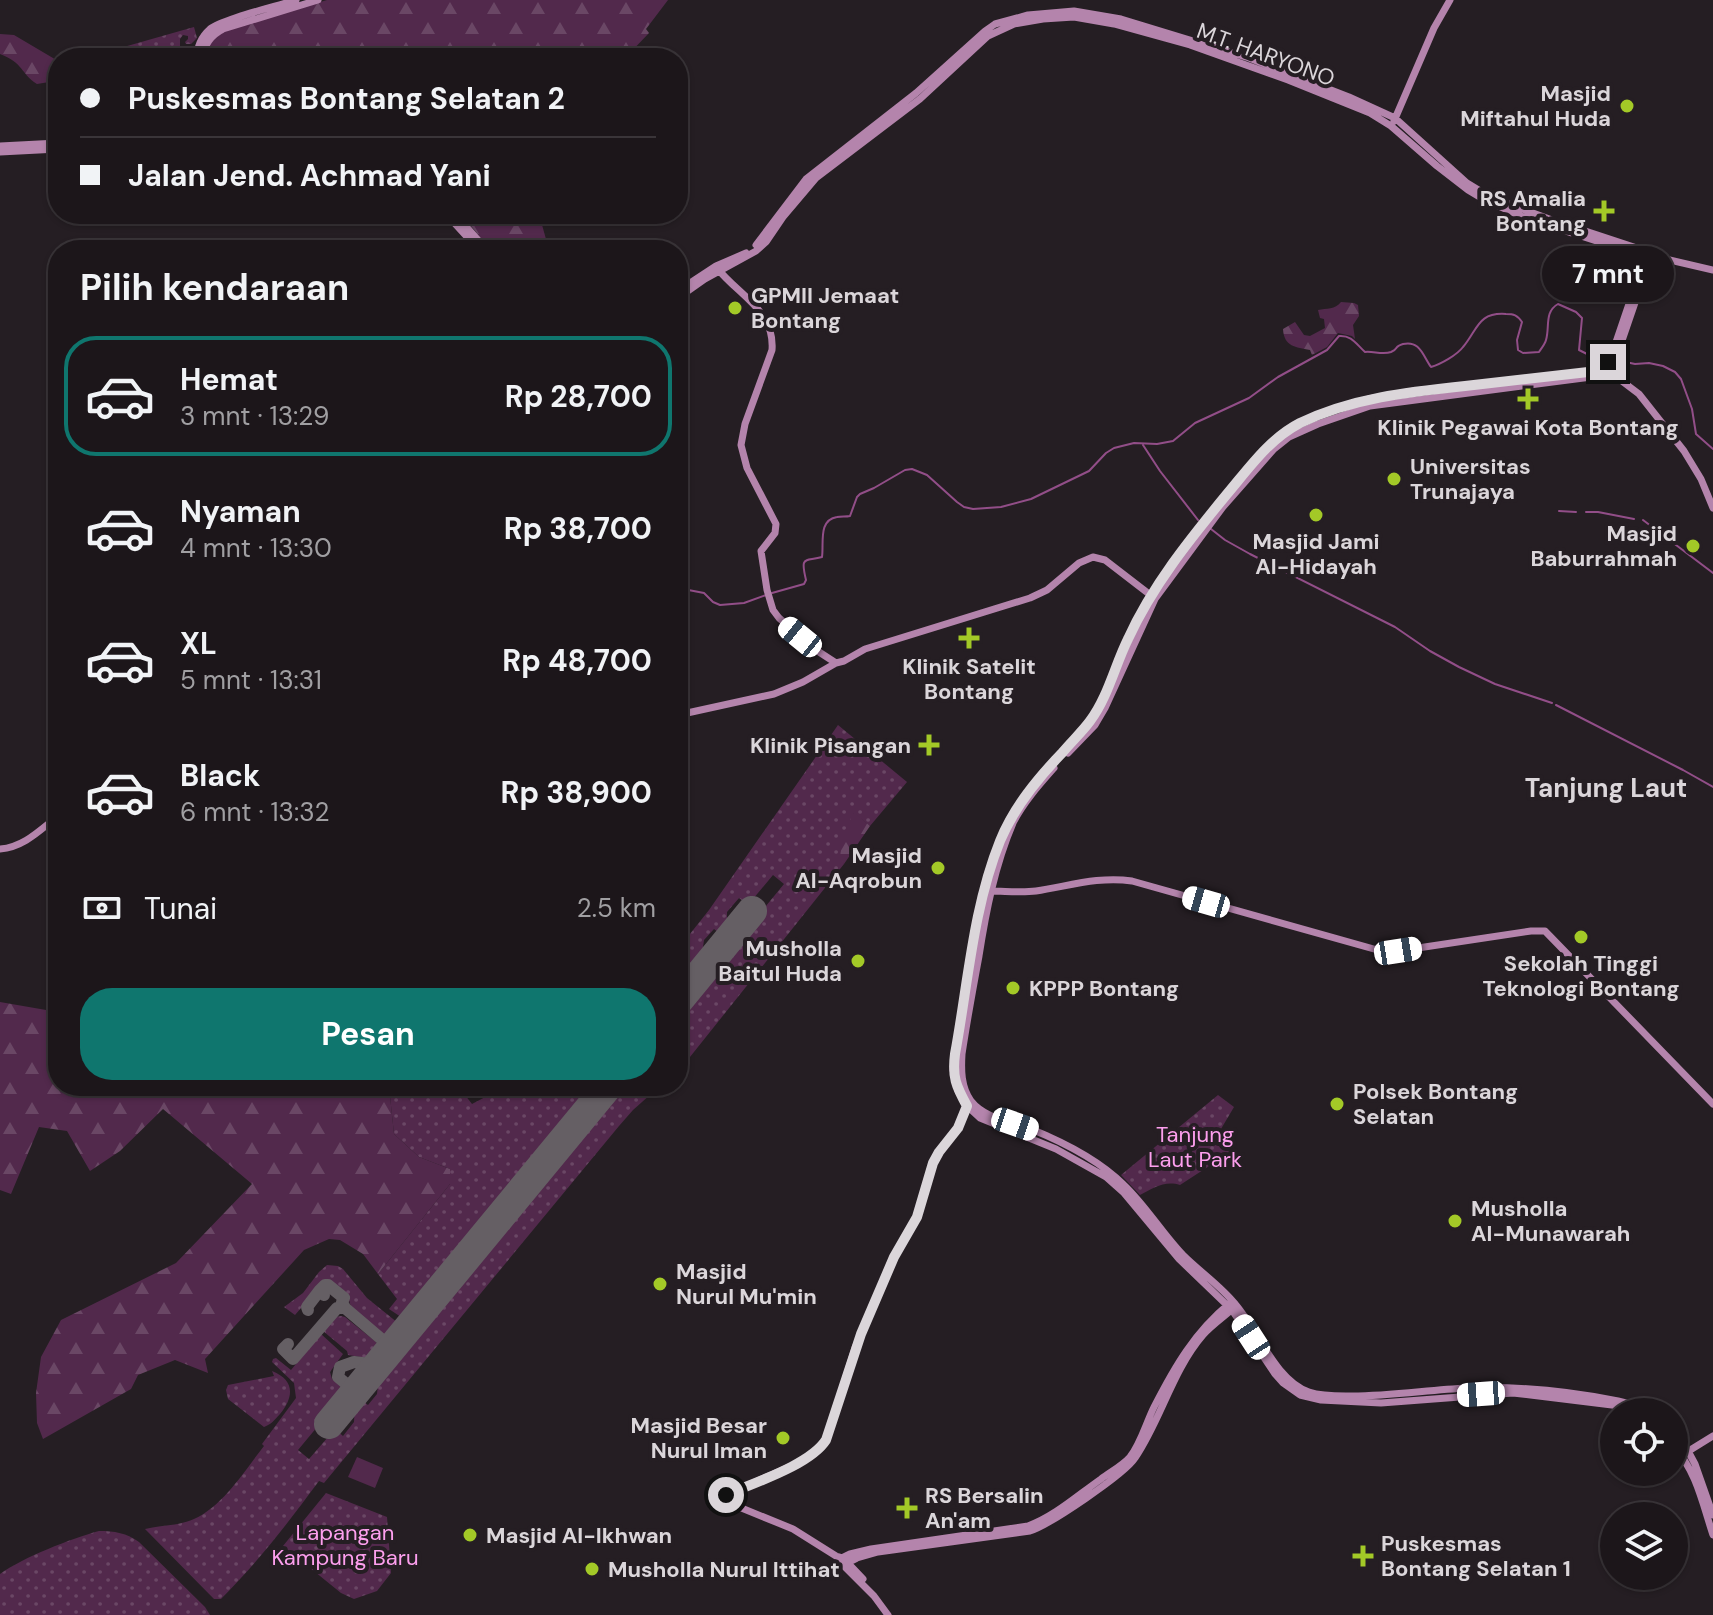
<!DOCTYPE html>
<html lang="id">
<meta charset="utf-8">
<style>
:root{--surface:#1c161a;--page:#251f23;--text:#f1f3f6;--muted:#a09fa2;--line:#3a3539;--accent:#0f766e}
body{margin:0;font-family:"DM Sans",sans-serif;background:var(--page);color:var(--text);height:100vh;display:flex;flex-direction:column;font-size:30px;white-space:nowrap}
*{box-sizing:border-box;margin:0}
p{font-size:26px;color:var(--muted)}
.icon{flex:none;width:44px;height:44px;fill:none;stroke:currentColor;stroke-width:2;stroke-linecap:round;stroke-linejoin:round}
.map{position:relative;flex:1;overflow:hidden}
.panel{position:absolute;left:48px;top:240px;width:640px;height:856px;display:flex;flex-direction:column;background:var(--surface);border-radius:32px;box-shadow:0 2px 6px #0004,0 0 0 2px var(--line)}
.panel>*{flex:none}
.top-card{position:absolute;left:48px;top:48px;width:640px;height:176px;border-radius:32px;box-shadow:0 2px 6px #0004,0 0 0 2px var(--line);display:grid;align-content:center;height:176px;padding:0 32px;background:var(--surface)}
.buttons{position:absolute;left:1600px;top:1398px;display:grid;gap:16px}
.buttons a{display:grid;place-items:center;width:88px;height:88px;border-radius:50%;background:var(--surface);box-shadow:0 2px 6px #0004,0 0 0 2px var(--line);font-size:40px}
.end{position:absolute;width:36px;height:36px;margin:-18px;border:10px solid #dbd6da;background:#111;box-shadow:0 0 0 4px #111}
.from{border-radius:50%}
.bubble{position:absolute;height:56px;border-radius:28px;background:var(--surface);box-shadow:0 2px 6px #0004,0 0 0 2px var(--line);font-size:26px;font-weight:700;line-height:56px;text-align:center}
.car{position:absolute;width:24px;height:48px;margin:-24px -12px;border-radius:10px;box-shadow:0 0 6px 2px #0007;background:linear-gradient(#fff 24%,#345 0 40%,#fff 0 76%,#345 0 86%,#fff 0)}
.top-card b{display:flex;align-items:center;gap:28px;height:76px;font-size:30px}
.top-card b+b{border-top:2px solid var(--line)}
.top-card i{width:20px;height:20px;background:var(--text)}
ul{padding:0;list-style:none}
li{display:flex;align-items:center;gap:24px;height:120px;margin:0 16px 12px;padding:0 16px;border:4px solid transparent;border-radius:32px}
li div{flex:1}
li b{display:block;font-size:30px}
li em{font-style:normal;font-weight:700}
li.active{border-color:var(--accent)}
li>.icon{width:72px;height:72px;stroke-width:1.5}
h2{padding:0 32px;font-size:36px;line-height:96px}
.pay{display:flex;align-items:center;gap:20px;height:88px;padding:0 32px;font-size:30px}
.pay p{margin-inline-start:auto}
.cta{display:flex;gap:16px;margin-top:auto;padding:16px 32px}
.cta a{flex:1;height:92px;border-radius:32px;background:var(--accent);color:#fff;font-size:32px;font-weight:700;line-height:92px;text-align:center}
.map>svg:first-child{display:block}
</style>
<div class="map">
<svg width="1713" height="1615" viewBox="0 0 1713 1615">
<defs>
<pattern id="green-dots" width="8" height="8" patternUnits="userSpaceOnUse" patternTransform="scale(2)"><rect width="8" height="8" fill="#52294c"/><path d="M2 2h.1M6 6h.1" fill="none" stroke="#6a4765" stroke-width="1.8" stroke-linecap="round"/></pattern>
<pattern id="forest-firs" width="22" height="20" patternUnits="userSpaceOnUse" patternTransform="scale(2)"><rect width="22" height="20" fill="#52294c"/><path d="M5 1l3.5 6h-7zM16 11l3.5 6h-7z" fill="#6a4765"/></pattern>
</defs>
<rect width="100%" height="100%" fill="#251e23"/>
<path fill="url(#green-dots)" d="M194,27L197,38L191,44H186L185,42L188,39V36L183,35L180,39V51L176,52L177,58H85Z
M838,725L907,782L870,826L854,813L841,849L844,864L678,1072V1013L784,884L773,875L748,905L739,898L727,912V931L723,936L714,929L704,940L701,961L678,989V949L709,910Z
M396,1086H458L472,1104L506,1086H542L545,1091L551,1086H598L407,1318L404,1319L389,1309L397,1299L378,1274L450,1184V1169L419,1157L394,1134L390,1096Z
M618,1086H660L633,1110L619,1126L324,1483L319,1481C287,1524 259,1561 221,1599H214L145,1529C160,1525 179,1526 194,1519C224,1505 244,1471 264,1446L262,1444L296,1398L294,1383L272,1362L273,1359L276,1358L291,1370L321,1334L343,1354L330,1372L332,1379L347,1391L298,1450L309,1459L335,1429L343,1436L354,1422L355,1403L360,1399L368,1405L377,1394L379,1375Z
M1218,1095L1234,1107L1218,1134L1219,1142L1237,1150L1234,1168L1220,1159L1180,1185C1165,1180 1153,1188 1140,1195L1121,1175Z
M327,1265L338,1266L343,1269L367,1298L398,1323V1329L392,1336L382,1335L352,1311L349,1300L325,1280L295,1315L284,1307L303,1293L319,1272Z
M341,1316L345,1317L376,1342L378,1350L373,1359L348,1355L347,1351L323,1331L336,1317Z
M272,1371C295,1380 294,1397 280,1414C274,1420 272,1424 264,1427L228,1399L226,1390L228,1385L274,1376Z
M326,1493L387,1517L391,1573L377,1591L354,1599L341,1593L283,1546Z
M99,1531C114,1531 127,1533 139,1542L205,1607L210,1615H0V1574C24,1557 70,1539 99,1531Z"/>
<path fill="url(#forest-firs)" d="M327,0H668L646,29L649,33L625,58H207L210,42L217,33Z
M0,34L14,35L58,61V71L49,82L37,84C20,73 24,63 0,54Z
M461,214H539L549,250H491Z
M1341,302L1354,303L1358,305L1359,316L1353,325L1355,339L1352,336L1338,333L1327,347L1312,355L1310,350C1296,347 1284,347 1283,329L1295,322L1304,335L1310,336L1325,328L1324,319L1320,318L1318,310C1327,308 1335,310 1341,302Z
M854,812L870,826L844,864L840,858L841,849L839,843Z
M0,1002L46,1010L58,1005V1086H396L390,1096L394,1134L419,1157L450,1169V1184L378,1274L363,1254L340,1240L329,1239L304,1250L205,1359L208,1373L175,1360L138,1375L131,1389L43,1439L37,1423L36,1393L41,1357L61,1320L176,1263L252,1184L163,1109L120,1151L90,1171L67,1131L39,1127L11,1194L0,1190Z"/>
<path fill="#52294c" d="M357,1457L383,1468L375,1488L348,1477Z"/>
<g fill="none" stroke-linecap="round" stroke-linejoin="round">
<path stroke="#924e88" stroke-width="2" d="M1616,360L1635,364L1649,363L1663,366L1675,372L1681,379L1692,409L1696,434L1713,449
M1143,445L1160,471L1198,520
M1559,511L1576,512
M1586,512H1598L1634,519
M1643,520L1713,573
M1211,529L1225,540L1250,554L1395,627L1430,651L1459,667L1495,684L1552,703
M678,588L704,593L713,602L720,605L744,603L766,595
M772,593L804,584L806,580C800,555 805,562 822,557C824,543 818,520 837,517C841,516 846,517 850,516L857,497L860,494L874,488L905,470L912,469L927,475L957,502L964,507L973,509L1001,507L1031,499L1089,471L1106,453L1114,448L1134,443L1157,444L1173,441L1195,423L1249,398L1278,377L1327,350L1339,336C1352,335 1356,344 1365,352C1373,351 1383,355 1391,352C1400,348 1393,347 1403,344C1420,340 1423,356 1431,367C1441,364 1457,355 1463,347C1478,329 1478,312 1506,314C1514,314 1517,315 1522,322L1517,340L1518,350L1523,353L1539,352C1541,349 1545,344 1546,340C1550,327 1544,312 1558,304L1576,312L1582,318L1579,350L1589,355L1605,358
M1556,705L1683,770L1713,787"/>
<path stroke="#655f64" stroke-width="12" d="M324,1295L320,1290L325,1285H328L344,1298L342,1302L345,1308
M308,1310L307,1307L320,1290
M288,1344L283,1349L293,1359L337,1308H345L386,1343
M386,1355L388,1348L386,1343L397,1342
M356,1392L338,1377L340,1367L354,1362L378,1365"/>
<path stroke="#655f64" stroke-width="30" d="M678,1001L752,911
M329,1424L608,1086"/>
<path stroke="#b484ac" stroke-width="7" d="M197,58C197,47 201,37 210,29C222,19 278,6 296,0
M203,58C204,44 211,35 223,29L318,0
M1394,121L1434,28L1450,0
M0,146L58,143
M0,152L58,149
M446,214L479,250
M455,214L487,250
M756,245L806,179L916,93L985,31L995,24L1028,15L1074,11L1121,19L1249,58L1349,97L1395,118L1467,183L1490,197L1552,220L1649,252
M717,268C738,295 775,310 772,350L745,424L741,445L747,468L776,524L775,533L761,551L767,590L773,610L779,618L816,650L836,663
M678,291L716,266L746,253
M678,298L705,279L756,251L766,242L783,217L816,178L920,99L988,36L1014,24L1043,19L1074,17L1114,24L1190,45L1288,80L1370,113L1391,126L1437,166L1468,190L1483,199L1521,216L1550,226L1637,254L1651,258L1657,257L1713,270
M1606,369L1639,394L1684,451L1701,479L1713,508
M678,715L774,694L803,682L836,663L844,661L865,649L1030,598L1047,590L1079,563L1093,557L1105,560L1153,597
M1068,753L1095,725L1105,708L1155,599L1223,507L1274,449L1289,437L1318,424L1370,406L1599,376L1609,372L1617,355L1652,253
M1054,768C1039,785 1023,803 1013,823C995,865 986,911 979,956C973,988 967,1021 962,1054C961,1070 961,1087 971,1101C985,1119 1011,1121 1031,1129C1063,1142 1099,1160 1124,1185C1146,1206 1162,1233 1183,1255C1200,1272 1221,1286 1236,1305C1258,1331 1276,1381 1309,1392C1321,1396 1334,1396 1346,1396C1386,1397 1426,1390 1467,1388C1518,1386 1568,1391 1618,1401L1630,1404L1644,1412
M0,849C24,847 40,830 58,816
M991,891C1005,891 1021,893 1036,891C1069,886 1099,876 1132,881L1381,951H1398L1531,931H1545L1713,1104
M1633,1412L1612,1405L1513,1393L1381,1403L1321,1400L1300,1395L1283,1383L1275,1374L1232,1310L1179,1259L1124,1193L1106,1177L1056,1149L980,1118L967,1106L958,1091L953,1070L983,894L993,858L1010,818L1040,776L1090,722L1102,701L1128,637L1151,596L1205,521L1258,456L1274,440L1301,423L1337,408L1368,399L1414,391L1597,371L1608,362L1612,354L1647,251
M1674,1437L1688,1451L1695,1464L1713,1515
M1674,1447C1696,1470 1703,1505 1713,1535
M1687,1452L1713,1436
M843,1558L836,1556L793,1529L739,1507L726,1495L796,1464L815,1453L826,1440L855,1348L894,1257L917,1217L933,1163L939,1152L958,1128L968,1104
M840,1559L850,1554L871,1549L1028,1526C1055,1516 1078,1495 1101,1479C1110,1472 1122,1466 1130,1457C1141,1443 1146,1423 1154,1407C1175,1366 1194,1333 1230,1303
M844,1559L863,1579
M842,1564L874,1596L888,1615
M843,1565L857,1558L878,1552L1030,1531C1049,1525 1125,1474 1135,1458C1161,1420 1172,1371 1203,1335C1212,1325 1225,1316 1235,1307"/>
</g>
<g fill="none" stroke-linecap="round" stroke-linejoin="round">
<path stroke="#dbd6da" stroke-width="10" d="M726,1495C753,1483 810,1465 826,1440L861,1334L894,1257L917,1217L933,1163L939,1152L958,1128L967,1106C956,1086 952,1077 955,1054C968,984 973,908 1000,841C1014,807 1037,779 1062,753C1071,742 1082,732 1090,721C1108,697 1115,665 1128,639C1152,586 1190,539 1227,494C1249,468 1269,439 1300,423C1352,398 1408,392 1465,386C1509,381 1553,376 1597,371L1608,362"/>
</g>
<g fill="#a3c927" stroke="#251e23" stroke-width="3">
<circle cx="1627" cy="106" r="8"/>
<path d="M1600 199h8v8h8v8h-8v8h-8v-8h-8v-8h8z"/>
<circle cx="735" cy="308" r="8"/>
<path d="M1524 387h8v8h8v8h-8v8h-8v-8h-8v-8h8z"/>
<circle cx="1394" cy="479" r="8"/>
<circle cx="1316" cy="515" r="8"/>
<circle cx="1693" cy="546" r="8"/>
<path d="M965 626h8v8h8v8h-8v8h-8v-8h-8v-8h8z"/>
<path d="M925 733h8v8h8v8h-8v8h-8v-8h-8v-8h8z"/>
<circle cx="938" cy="868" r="8"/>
<circle cx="1581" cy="937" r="8"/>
<circle cx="858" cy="961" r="8"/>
<circle cx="1013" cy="988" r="8"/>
<circle cx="1337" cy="1104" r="8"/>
<circle cx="1455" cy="1221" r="8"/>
<circle cx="660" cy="1284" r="8"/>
<circle cx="783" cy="1438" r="8"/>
<path d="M903 1496h8v8h8v8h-8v8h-8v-8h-8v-8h8z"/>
<circle cx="470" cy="1535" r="8"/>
<path d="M1359 1544h8v8h8v8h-8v8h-8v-8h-8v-8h8z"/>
<circle cx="592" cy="1569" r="8"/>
</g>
<g text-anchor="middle" stroke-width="8" stroke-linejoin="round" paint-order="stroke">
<g font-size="22" fill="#dbd6da" stroke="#251e23">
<text transform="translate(1266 54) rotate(20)" y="8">M.T. HARYONO</text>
</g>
<g font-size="22" font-weight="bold" fill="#dbd6da" stroke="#251e23" text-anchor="start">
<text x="1611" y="101" text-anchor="end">Masjid<tspan x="1611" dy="25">Miftahul Huda</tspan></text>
<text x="1586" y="206" text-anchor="end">RS Amalia<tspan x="1586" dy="25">Bontang</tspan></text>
<text x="751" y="303">GPMII Jemaat<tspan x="751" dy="25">Bontang</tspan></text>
<text x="1528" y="435" text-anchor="middle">Klinik Pegawai Kota Bontang</text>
<text x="1410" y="474">Universitas<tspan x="1410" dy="25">Trunajaya</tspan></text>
<text x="1677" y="541" text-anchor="end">Masjid<tspan x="1677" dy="25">Baburrahmah</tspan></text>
<text x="1316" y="549" text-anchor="middle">Masjid Jami<tspan x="1316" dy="25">Al-Hidayah</tspan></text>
<text x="969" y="674" text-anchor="middle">Klinik Satelit<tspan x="969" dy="25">Bontang</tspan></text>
<text x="911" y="753" text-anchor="end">Klinik Pisangan</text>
<text x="922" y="863" text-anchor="end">Masjid<tspan x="922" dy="25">Al-Aqrobun</tspan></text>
<text x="842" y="956" text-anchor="end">Musholla<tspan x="842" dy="25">Baitul Huda</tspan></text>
<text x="1581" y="971" text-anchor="middle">Sekolah Tinggi<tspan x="1581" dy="25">Teknologi Bontang</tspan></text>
<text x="1029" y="996">KPPP Bontang</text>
<text x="1353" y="1099">Polsek Bontang<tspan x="1353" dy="25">Selatan</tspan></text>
<text x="1471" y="1216">Musholla<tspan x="1471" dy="25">Al-Munawarah</tspan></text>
<text x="676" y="1279">Masjid<tspan x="676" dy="25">Nurul Mu'min</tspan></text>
<text x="767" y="1433" text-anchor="end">Masjid Besar<tspan x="767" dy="25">Nurul Iman</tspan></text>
<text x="925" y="1503">RS Bersalin<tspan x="925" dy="25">An'am</tspan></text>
<text x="486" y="1543">Masjid Al-Ikhwan</text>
<text x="1381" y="1551">Puskesmas<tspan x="1381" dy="25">Bontang Selatan 1</tspan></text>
<text x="608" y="1577">Musholla Nurul Ittihat</text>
</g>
<g font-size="22" fill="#fd9fee" stroke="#251e23">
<text x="1195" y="1142">Tanjung<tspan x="1195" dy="25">Laut Park</tspan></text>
<text x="345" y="1540">Lapangan<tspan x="345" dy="25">Kampung Baru</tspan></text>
</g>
<g font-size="26" font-weight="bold" fill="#dbd6da" stroke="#251e23">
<text x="1606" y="797">Tanjung Laut</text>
</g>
</g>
</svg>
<div class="buttons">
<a><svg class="icon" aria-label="locate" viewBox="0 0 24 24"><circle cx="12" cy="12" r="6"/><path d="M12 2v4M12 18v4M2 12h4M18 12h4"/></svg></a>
<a><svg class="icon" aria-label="layers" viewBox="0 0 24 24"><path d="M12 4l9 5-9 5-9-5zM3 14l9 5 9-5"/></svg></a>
</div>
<i class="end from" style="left:726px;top:1495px"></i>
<i class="end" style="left:1608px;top:362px"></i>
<div class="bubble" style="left:1542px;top:246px;width:132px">7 mnt</div>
<i class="car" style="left:800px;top:637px;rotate:309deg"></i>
<i class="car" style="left:1206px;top:902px;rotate:286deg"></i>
<i class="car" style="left:1398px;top:951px;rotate:81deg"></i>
<i class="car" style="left:1015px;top:1124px;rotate:109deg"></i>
<i class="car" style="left:1251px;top:1337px;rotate:327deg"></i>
<i class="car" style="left:1481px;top:1394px;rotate:266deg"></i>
<div class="top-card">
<b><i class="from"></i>Puskesmas Bontang Selatan 2</b>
<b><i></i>Jalan Jend. Achmad Yani</b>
</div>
<section class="panel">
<h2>Pilih kendaraan</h2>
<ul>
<li class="active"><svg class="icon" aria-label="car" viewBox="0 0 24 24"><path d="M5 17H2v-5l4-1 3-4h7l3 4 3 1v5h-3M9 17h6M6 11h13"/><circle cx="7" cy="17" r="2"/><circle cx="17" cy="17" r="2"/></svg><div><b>Hemat</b><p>3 mnt · 13:29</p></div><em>Rp 28,700</em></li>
<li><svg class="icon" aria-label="car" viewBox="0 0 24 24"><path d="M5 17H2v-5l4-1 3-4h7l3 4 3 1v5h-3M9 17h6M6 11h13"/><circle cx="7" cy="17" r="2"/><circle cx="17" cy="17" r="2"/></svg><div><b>Nyaman</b><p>4 mnt · 13:30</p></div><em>Rp 38,700</em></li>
<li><svg class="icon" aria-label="car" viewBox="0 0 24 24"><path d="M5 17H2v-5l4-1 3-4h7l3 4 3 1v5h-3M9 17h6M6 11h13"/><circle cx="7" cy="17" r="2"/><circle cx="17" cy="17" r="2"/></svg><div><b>XL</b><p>5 mnt · 13:31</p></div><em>Rp 48,700</em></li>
<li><svg class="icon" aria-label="car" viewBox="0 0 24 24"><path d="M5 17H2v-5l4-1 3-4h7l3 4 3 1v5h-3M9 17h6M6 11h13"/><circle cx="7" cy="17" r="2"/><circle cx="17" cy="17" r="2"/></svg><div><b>Black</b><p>6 mnt · 13:32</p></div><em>Rp 38,900</em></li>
</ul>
<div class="pay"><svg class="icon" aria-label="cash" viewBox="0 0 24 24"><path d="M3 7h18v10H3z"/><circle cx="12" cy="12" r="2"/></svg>Tunai<p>2.5 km</p></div>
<div class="cta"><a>Pesan</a></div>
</section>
</div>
